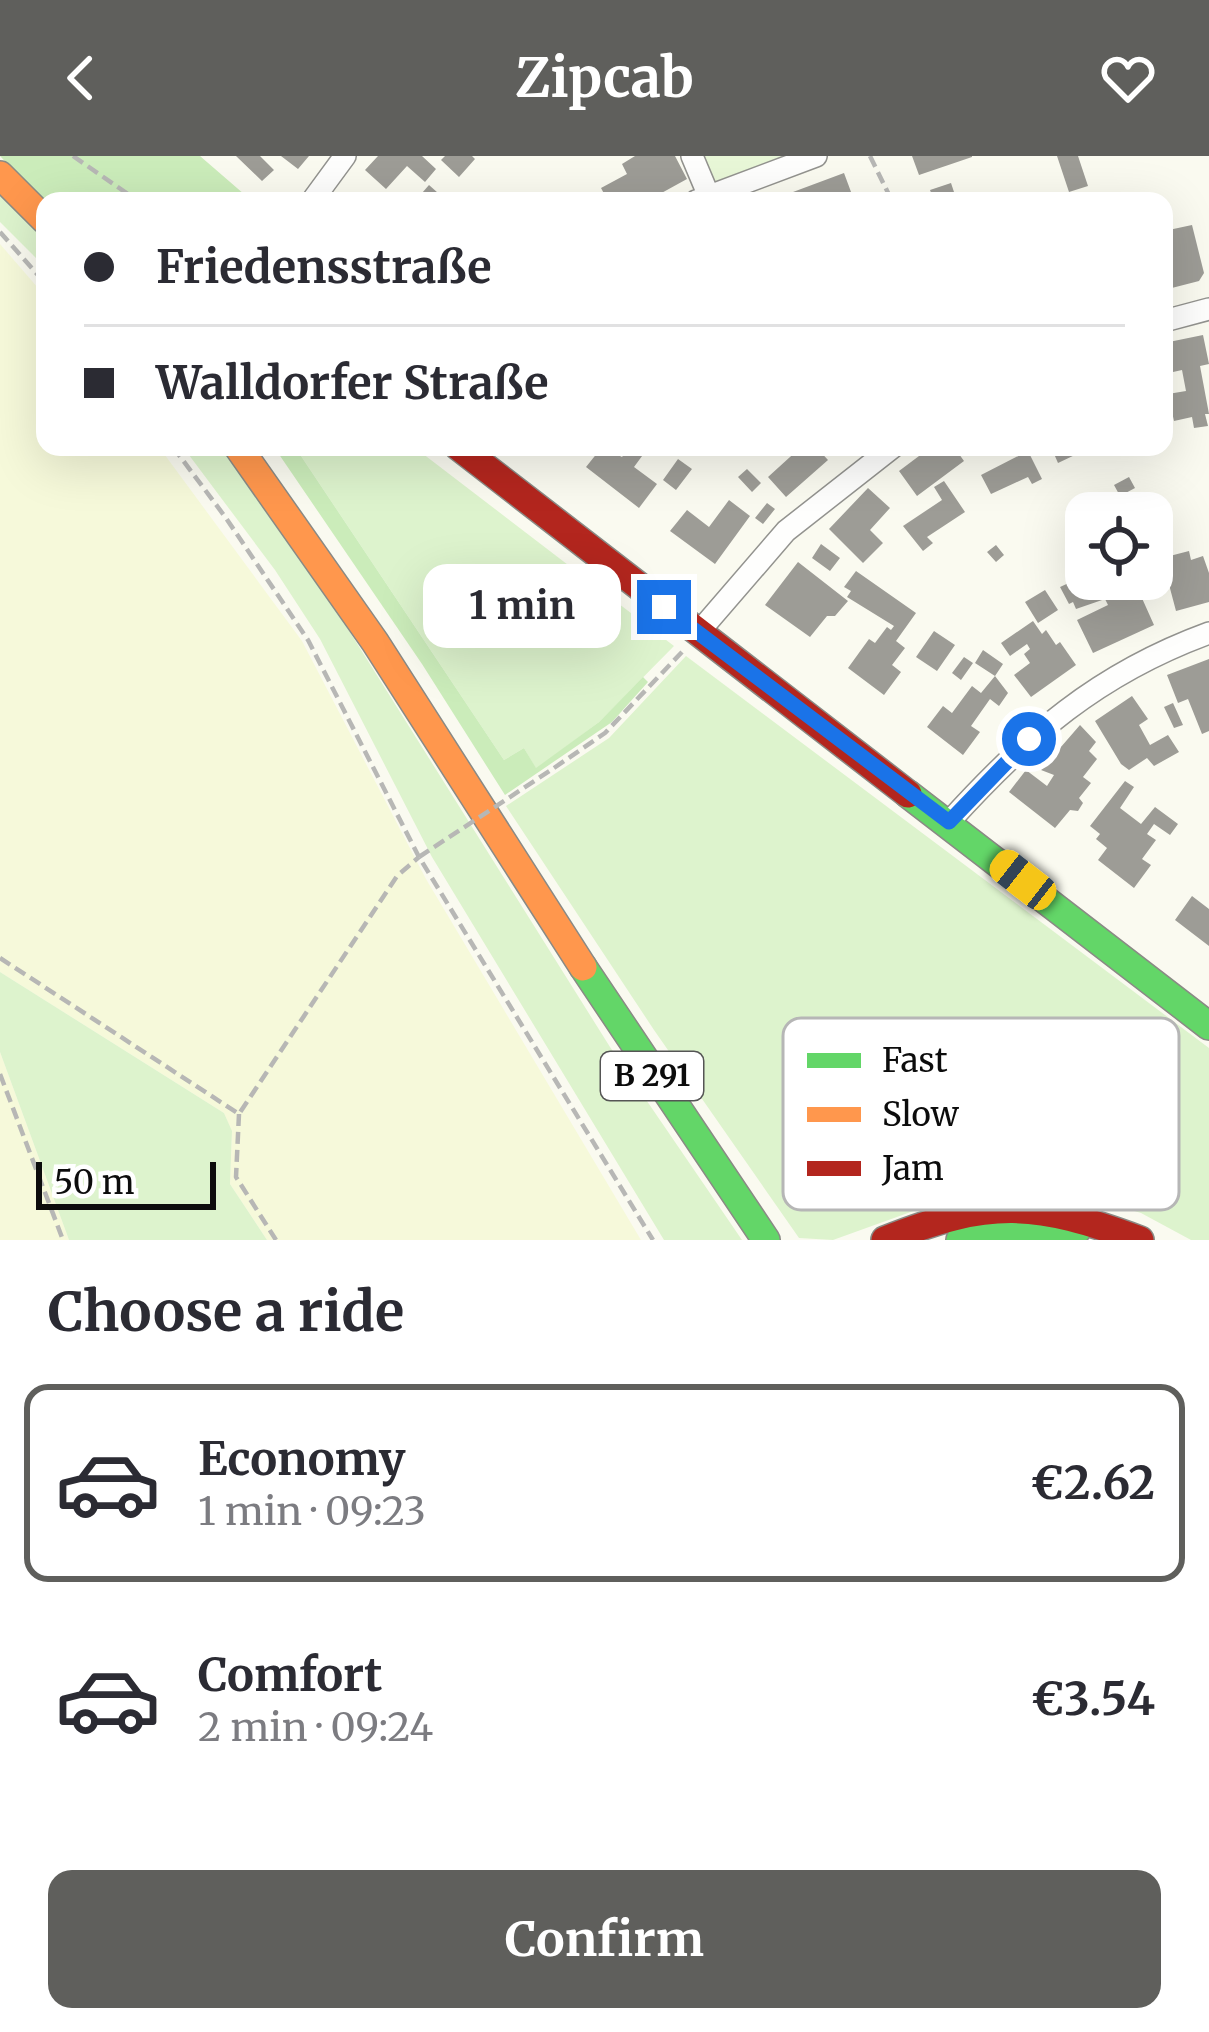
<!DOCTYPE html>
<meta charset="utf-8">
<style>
:root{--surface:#fff;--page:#f2f2f3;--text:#2b2b33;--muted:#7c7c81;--line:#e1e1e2;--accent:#5f5f5c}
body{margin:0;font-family:Merriweather,serif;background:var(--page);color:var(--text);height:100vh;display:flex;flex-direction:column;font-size:45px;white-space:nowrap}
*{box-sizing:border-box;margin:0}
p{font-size:39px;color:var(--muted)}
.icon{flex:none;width:66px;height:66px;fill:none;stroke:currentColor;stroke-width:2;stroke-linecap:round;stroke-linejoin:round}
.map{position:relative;height:1084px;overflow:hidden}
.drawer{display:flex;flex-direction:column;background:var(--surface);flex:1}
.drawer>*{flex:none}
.guide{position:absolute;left:36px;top:36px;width:1137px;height:264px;border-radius:24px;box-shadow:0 12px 48px #0002;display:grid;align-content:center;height:264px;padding:0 48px;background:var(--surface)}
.buttons{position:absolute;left:1065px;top:336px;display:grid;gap:24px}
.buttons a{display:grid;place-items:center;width:108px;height:108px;border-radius:24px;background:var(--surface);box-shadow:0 12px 48px #0002;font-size:60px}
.scale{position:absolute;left:36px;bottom:30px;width:180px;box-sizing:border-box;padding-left:12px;border:6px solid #0c0c0c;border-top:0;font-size:33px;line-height:42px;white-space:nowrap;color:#0c0c0c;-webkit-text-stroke:9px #fff;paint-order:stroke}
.end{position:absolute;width:54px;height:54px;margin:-27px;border:15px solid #1a73e8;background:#fff;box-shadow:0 0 0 6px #fff}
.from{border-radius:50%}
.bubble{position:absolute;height:84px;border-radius:24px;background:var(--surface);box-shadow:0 12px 48px #0002;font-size:39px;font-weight:700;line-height:84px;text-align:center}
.car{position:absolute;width:36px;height:72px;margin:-36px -18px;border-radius:15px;box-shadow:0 0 9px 3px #0007;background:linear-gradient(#f5c518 24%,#345 0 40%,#f5c518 0 76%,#345 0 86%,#f5c518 0)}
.guide b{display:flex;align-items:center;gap:42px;height:114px;font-size:45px}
.guide b+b{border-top:3px solid var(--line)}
.guide i{width:30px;height:30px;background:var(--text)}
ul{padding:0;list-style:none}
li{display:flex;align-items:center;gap:36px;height:198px;margin:0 24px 18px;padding:0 24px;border:6px solid transparent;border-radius:24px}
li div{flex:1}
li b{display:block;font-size:45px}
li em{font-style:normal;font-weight:700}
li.current{border-color:var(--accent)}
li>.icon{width:108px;height:108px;stroke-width:1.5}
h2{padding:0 48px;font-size:54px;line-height:144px}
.action{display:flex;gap:24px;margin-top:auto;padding:24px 48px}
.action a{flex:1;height:138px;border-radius:24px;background:var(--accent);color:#fff;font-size:48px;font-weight:700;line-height:138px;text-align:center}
header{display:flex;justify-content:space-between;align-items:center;height:156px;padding:0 48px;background:var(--accent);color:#fff;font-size:54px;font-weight:700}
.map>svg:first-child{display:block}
</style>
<header><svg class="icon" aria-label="back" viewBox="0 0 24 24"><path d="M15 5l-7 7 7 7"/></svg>Zipcab<svg class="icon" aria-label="heart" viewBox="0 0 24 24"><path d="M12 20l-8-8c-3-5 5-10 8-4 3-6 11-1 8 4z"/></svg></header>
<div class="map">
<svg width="1209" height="1084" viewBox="0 0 1209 1084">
<rect width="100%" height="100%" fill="#fafaf0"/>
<path fill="#f6f9da" d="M0,88L45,140V291H159L302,485L426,723L641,1084H267L230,1028L232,976L224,957L0,816Z
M0,896L69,1084H0Z"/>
<path fill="#ddf3cd" d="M0,40L45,83V111L0,66Z
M183,291H224L279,363L610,891L742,1084H664L432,701L320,483L275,414Z
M295,291H414L674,490L599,566L536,613L524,592L504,604Z
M686,500L1209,892V1084H1191L1141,1057L1081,1039L999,1037L919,1053L833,1084L799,1082L654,874L506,650L609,582Z
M0,816L224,957L232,975L230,1028L267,1084H69L0,896Z"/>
<path fill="#cbecba" d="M0,0H200L252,45L45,47Z
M274,291H295L504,604L524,592L536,612L599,566L643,521L648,526L612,566L505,639L422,508Z"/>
<path fill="#e8f7d7" d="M698,0H786L710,28Z"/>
<path fill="#9d9c96" d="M236,0H260L274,14L262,25Z
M281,0H309L298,13Z
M378,0H422L436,13L425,26L407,10L386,33L365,14Z
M445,0H472L475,3L459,21L441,4Z
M635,0H675L687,23L647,45H608L601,32L627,18L622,8Z
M912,0H972V1L919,19Z
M1057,0H1078L1088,30L1069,36Z
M844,17L854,44L797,45L793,36Z
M951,27L957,45H934L930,34Z
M429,29L447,45H415Z
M1192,69L1204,117L1199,125L1164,134V75Z
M1203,179L1209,208L1200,210L1209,258H1205L1208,270L1194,272L1192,261L1174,265L1168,238L1186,235L1182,214L1164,218V187Z
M602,291L622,301L630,291L645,296L634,311L657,328L639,352L586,311Z
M801,291H816L828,304L786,341L768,321Z
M931,291H954L964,305L917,340L899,315Z
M1051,291H1074L1077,298L1058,307Z
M1028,295L1042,323L1032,328L1028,321L991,338L981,319Z
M678,303L692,313L676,334L663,324Z
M747,313L761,327L752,336L738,321Z
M1129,321L1135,332L1120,340L1114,329Z
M944,325L965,356L927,381L933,387L923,395L903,370L942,344L934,331Z
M868,332L890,352L870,374L883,387L863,407L829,373Z
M729,344L750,360L715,408L670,375L687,354L709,371Z
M767,347L775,353L763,368L755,362Z
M821,388L840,402L830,415L812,402Z
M996,389L1004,399L996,406L987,396Z
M1189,395L1191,404L1203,400L1209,417V446L1176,455L1162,402Z
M798,406L848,445L835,460H827L810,481L765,449Z
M856,415L916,457L896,485L905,492L892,509L901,516L884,539L848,512L869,483L875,487L887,471L891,474L894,470L847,441L851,435L844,431Z
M1086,419V423H1095L1105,443L1076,453L1073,446L1069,448L1060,431Z
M1126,430L1133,443L1141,440L1154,469L1093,497L1077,464L1108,449L1104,441Z
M1045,434L1058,454L1038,467L1025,446Z
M1033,465L1042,478L1046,474L1056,489L1060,486L1076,509L1031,541L1014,519L1030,507L1024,498L1030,493L1027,488L1010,500L1001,487Z
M934,475L955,489L937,515L916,501Z
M983,494L1003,508L995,520L1008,537L999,550L990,543L971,570L980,576L963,599L927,571L943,550L952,557L972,530L981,537L995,520L975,507Z
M964,501L973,507L961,524L952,517Z
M1209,503V575L1202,578L1188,543L1178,547L1167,519Z
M1132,540L1148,563L1139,569L1150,589L1168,579L1179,596L1154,610L1147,602L1129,614L1121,608L1095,565Z
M1173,547L1183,569L1174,572L1164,551Z
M1080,569L1096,586L1089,595L1097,603L1083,621L1091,627L1079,642L1083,647L1078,655L1070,654L1055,672L1009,636L1026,614L1047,630L1054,619L1041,614Z
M1125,625L1134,631L1120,652L1141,668L1155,651L1178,668L1170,679L1154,668L1147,678L1156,684L1142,703L1151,709L1134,732L1098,704L1107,692L1096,683L1100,678L1090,670Z
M1192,740L1209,753V790L1175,764Z"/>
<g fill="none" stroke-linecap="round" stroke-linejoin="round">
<g stroke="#93938f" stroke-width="24">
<path id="street" d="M692,0L708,38
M312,45L345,0
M696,45L816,0
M1164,165L1209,153
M698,477L786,375L893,291
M949,666C1028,579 1097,518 1209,477"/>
</g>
<g stroke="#8a8a85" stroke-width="30">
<path id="fast" d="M908,638L1209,870
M583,811L766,1084
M960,1084L1006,1073L1077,1074"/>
</g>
<g stroke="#8a8a85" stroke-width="30">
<path id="slow" d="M0,19L45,64
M238,291L375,486L583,811"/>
</g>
<g stroke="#8a8a85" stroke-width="30">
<path id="jam" d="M459,291L908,638
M885,1084C990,1042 1035,1045 1140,1084"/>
</g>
<path stroke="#b7b7b5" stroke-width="4.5" stroke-dasharray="12 6" stroke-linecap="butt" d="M73,0L138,45
M870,0L892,45
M0,76L45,127
M173,291L226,362L308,484L419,701L653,1084
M554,612L605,577L682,496
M0,802L239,958L397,720L419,701
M0,918L63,1084
M239,958L236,1021L276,1084"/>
<use href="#street" stroke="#fefefd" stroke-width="21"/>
<use href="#fast" stroke="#63d668" stroke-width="27"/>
<use href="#slow" stroke="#ff974d" stroke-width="27"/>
<use href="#jam" stroke="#b3261e" stroke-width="27"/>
<path stroke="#b7b7b5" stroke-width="4.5" stroke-dasharray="12 6" stroke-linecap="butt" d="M419,701L554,612"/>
</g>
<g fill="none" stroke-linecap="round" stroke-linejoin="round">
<path stroke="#1a73e8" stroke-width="15" d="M664,451L949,666L1029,583"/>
</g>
<g text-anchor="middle" stroke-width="12" stroke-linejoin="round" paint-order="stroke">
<rect fill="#fff" stroke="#555" stroke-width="3" x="601" y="896" width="102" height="48" rx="9"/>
<g font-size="30" font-weight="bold" fill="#0c0c0c">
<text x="652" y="930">B 291</text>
</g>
</g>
<rect x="783" y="862" width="396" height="192" rx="18" fill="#fff" stroke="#b6b6b6" stroke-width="3"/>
<rect x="807" y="897" width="54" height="15" fill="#63d668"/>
<rect x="807" y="951" width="54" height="15" fill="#ff974d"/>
<rect x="807" y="1005" width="54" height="15" fill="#b3261e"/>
<g font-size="33" fill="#0c0c0c">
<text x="882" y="916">Fast</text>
<text x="882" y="970">Slow</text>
<text x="882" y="1024">Jam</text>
</g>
</svg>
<div class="buttons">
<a><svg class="icon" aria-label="locate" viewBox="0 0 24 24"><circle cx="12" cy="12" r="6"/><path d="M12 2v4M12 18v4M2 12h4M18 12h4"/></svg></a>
</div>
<div class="scale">50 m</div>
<i class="end from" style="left:1029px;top:583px"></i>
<i class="end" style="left:664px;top:451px"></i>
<div class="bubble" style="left:423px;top:408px;width:198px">1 min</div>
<i class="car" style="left:1023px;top:724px;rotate:308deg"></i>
<div class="guide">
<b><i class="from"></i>Friedensstraße</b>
<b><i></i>Walldorfer Straße</b>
</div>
</div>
<section class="drawer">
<h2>Choose a ride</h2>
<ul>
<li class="current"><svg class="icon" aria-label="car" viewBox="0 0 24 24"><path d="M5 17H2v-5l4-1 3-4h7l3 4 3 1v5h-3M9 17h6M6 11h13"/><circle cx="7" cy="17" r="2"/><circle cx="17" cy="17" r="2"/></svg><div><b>Economy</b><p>1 min · 09:23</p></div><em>€2.62</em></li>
<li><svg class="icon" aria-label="car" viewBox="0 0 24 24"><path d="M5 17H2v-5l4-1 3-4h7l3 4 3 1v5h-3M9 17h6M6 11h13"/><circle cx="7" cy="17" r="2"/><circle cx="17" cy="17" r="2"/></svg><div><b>Comfort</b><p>2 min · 09:24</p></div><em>€3.54</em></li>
</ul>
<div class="action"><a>Confirm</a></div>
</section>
